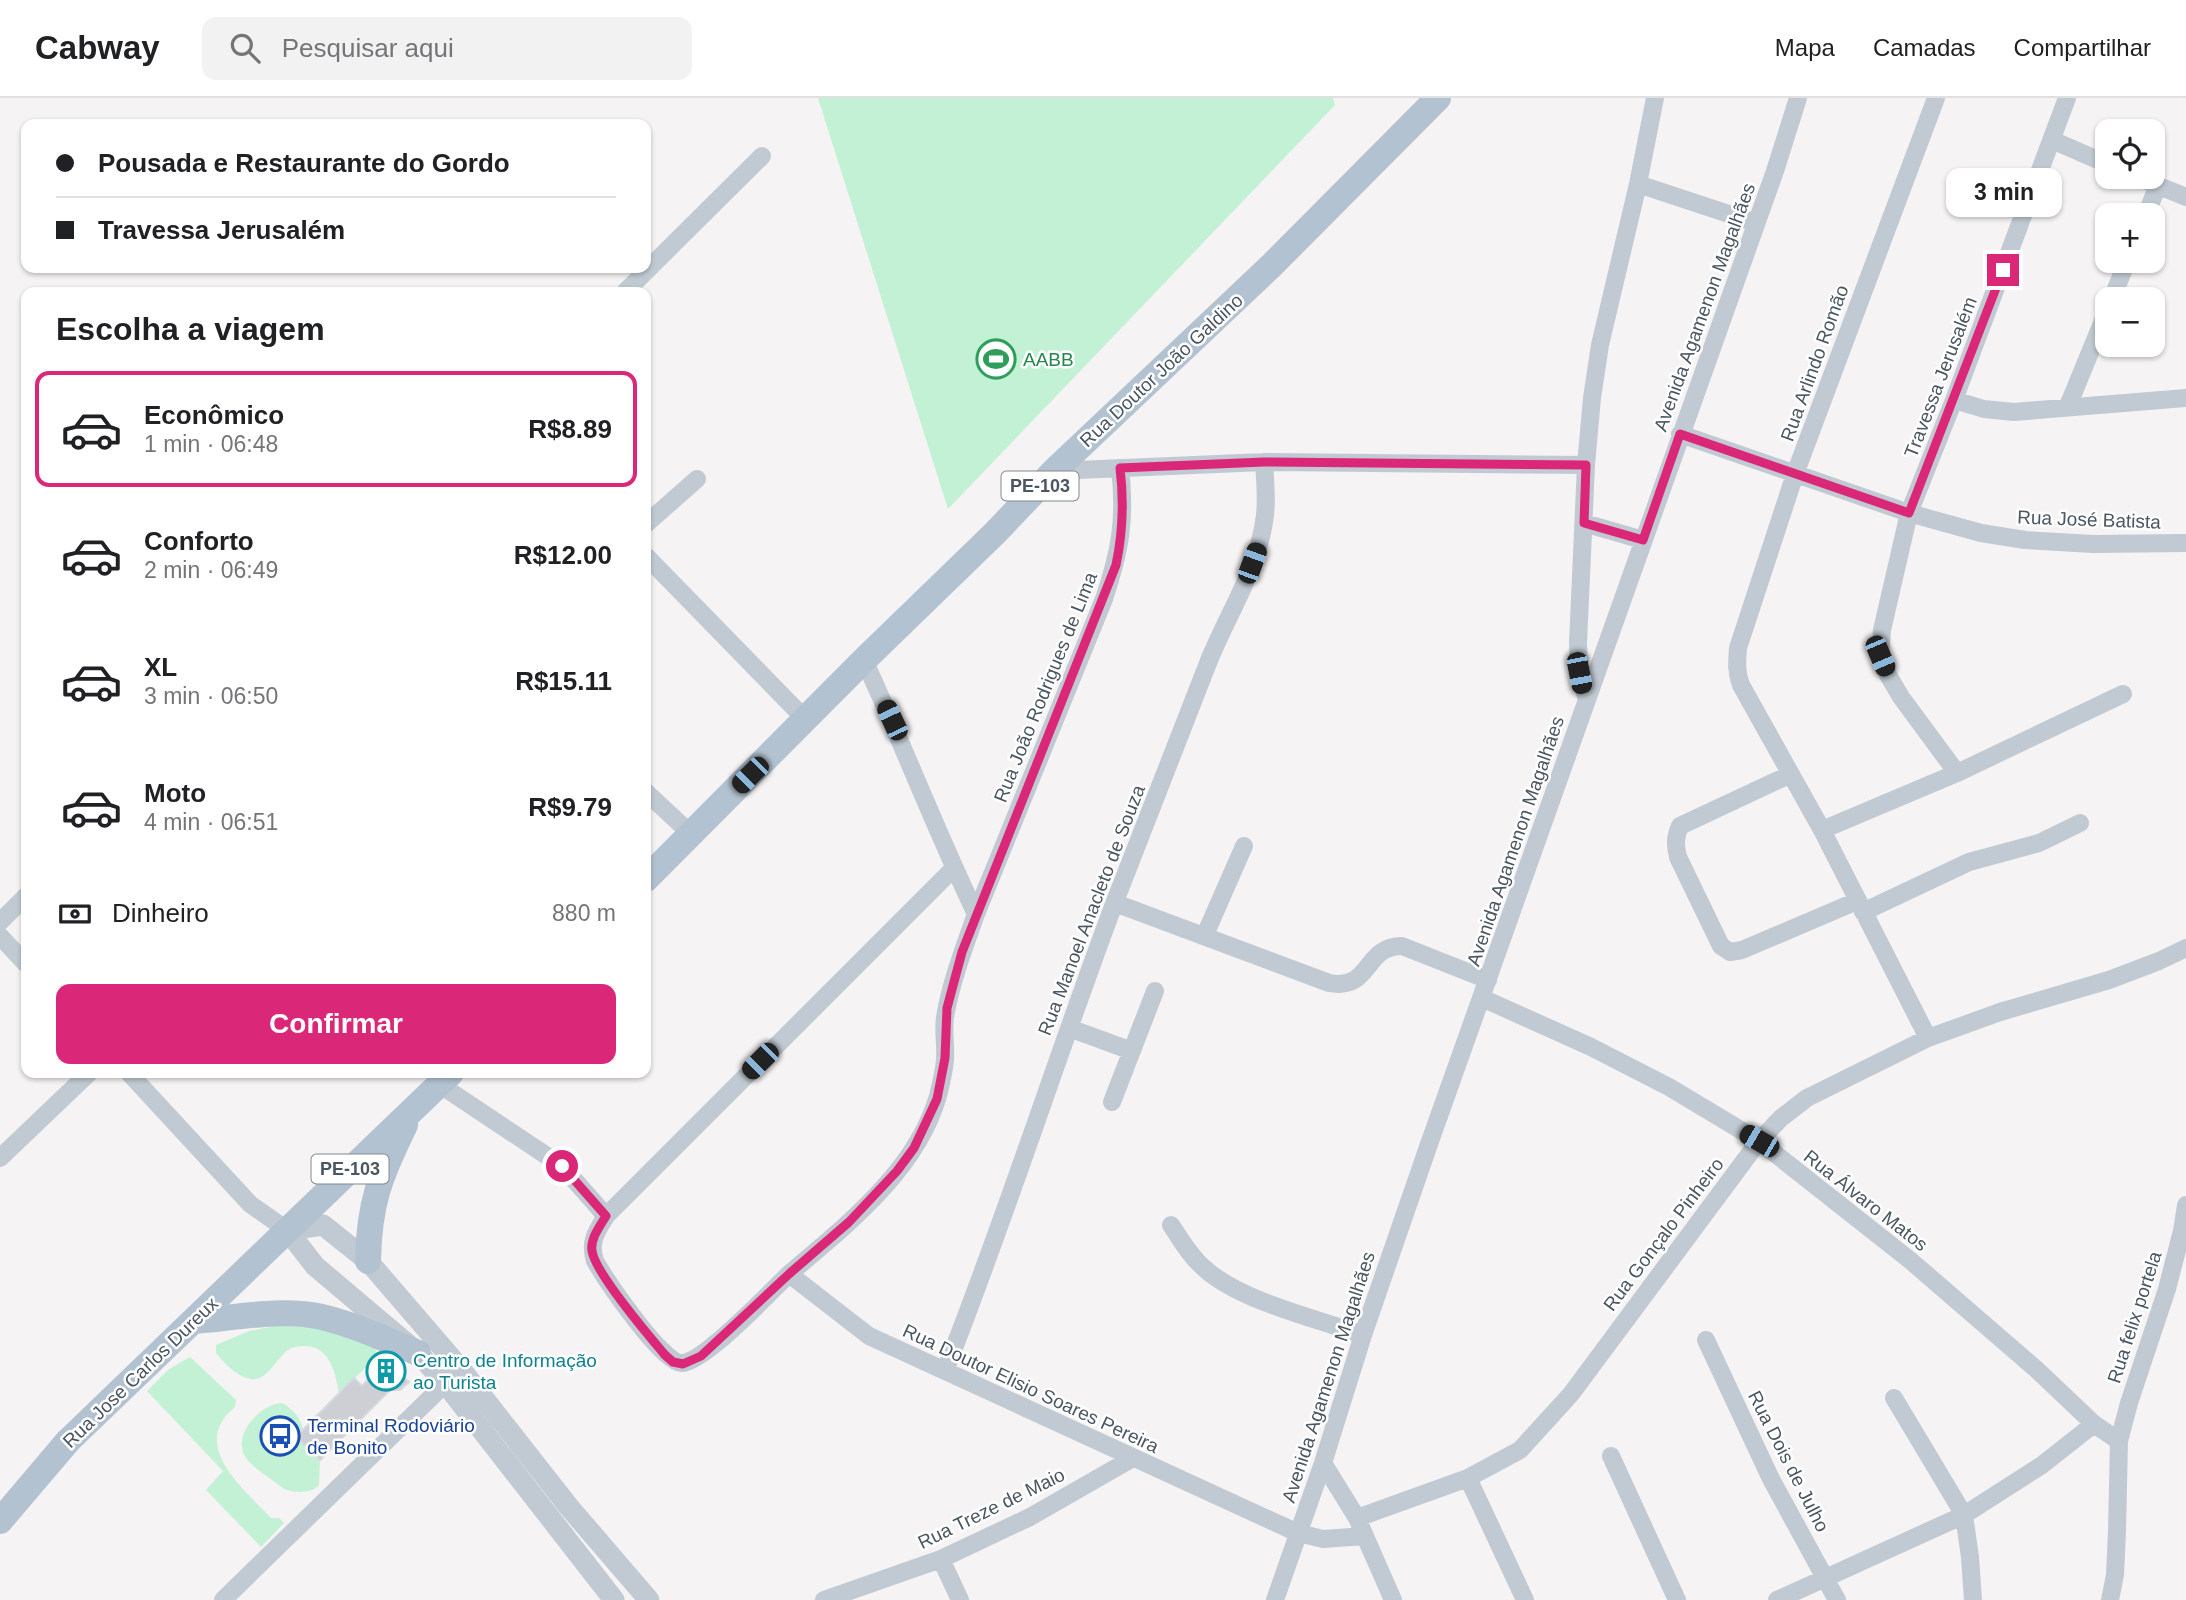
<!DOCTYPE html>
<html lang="pt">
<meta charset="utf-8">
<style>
:root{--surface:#fff;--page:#f2f2f2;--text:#202124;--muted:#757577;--line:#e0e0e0;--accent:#db2777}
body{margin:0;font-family:Helvetica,sans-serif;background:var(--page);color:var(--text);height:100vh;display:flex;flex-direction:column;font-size:26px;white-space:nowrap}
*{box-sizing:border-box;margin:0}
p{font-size:23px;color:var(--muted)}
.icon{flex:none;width:38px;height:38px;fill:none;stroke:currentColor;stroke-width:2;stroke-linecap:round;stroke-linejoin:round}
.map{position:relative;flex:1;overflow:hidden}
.drawer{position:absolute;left:21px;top:189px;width:630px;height:791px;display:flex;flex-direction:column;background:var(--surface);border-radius:14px;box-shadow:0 2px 5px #0004}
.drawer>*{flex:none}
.banner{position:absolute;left:21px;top:21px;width:630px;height:154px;border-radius:14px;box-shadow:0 2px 5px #0004;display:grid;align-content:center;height:154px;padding:0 35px;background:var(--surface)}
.fabs{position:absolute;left:2095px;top:21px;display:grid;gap:14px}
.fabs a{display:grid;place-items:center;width:70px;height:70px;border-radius:14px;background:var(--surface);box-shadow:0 2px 5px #0004;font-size:35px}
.end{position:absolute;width:32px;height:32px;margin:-16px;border:9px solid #db2777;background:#fff;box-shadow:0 0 0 4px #fff}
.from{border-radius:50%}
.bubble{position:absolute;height:49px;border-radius:14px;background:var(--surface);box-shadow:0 2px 5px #0004;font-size:23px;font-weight:700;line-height:49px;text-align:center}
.car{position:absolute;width:21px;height:42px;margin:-21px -10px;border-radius:9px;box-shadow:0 0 5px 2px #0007;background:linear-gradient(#222 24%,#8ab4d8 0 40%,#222 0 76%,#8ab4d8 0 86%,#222 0)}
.banner b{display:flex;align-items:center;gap:24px;height:66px;font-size:26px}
.banner b+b{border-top:2px solid var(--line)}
.banner i{width:18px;height:18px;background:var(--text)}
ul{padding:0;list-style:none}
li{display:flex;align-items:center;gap:21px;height:116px;margin:0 14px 10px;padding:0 21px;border:4px solid transparent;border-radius:14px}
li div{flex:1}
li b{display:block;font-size:26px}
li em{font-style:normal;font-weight:700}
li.selected{border-color:var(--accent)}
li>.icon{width:63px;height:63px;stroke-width:1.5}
h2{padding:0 35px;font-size:32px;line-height:84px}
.pay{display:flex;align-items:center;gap:18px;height:77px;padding:0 35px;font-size:26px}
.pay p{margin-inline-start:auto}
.action{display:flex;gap:14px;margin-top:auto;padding:14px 35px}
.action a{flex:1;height:80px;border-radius:14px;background:var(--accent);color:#fff;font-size:28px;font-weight:700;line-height:80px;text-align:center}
header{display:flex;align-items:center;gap:42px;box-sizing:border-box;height:98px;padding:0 35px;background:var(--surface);border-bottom:2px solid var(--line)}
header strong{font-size:33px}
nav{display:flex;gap:38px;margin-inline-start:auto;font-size:24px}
.search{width:490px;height:63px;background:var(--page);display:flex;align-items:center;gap:18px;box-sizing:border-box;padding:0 24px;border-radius:14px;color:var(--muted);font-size:26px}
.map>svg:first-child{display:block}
</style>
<header>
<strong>Cabway</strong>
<div class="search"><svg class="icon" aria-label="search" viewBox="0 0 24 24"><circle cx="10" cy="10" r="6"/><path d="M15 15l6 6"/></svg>Pesquisar aqui</div>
<nav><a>Mapa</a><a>Camadas</a><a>Compartilhar</a></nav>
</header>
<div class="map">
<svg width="2186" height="1502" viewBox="0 0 2186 1502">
<rect width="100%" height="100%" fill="#f5f3f3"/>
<path fill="#c3f1d5" d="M818,0H1333L1335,7L948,411Z
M275,1228L322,1229L376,1247L375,1260L339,1296C336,1275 329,1247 304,1248C298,1248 292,1249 288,1252C277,1260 269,1279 256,1281C241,1283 224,1265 216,1255V1247L249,1233Z
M190,1259L236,1302L235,1309C188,1347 244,1391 271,1420H279L284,1425L261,1449L206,1392L223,1373L147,1293L169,1271Z
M282,1305C293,1311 300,1319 303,1331L296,1339L320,1362L319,1387C311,1396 295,1395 284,1391C272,1381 255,1372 246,1360C231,1339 259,1306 282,1305Z"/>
<path fill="#cdcfd5" stroke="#d7d9de" stroke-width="2" d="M385,1263L409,1284L400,1292H390L320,1362L296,1339L354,1280L362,1288Z"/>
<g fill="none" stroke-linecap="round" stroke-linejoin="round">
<path stroke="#c1cad2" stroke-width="18" d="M2052,42L2107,66
M2137,79L2186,99
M1638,86L1756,125
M2146,117L2158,87
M625,194L762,58
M2112,201L2127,163
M1954,302L1984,311L2014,314L2186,300
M2068,308L2107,213
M1680,336L1909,415L1981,435L2025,442L2093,446L2186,445
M1054,373L1264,364L1586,367
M1584,425L1643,442
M646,426L697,381
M646,458L805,621
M1587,602L1579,575L1578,545L1586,367L1592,300L1600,247L1638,86L1655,0
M1957,675L1901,599L1888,577L1880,558L1882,532L1909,415L1954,302L2067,0
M1791,676L1680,728C1675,739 1675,747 1678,759L1721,848L1730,854L1742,852L1857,803
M646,694L691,736
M1822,732L1957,675L2123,596
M1115,805L1329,885C1372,893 1363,848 1402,848L1488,882
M1863,814L1969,764L2039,745L2080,725
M976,816L1104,501C1120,453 1126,421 1120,370
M0,824L26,798
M1205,837L1244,748
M0,838L26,866
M1482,900L1591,949L1669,989L1759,1043L1911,1163L2036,1271L2094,1326L2119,1343
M1069,930L1132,953
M1928,940L1822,732L1741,587C1736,574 1737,564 1738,550L1795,376L1936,0
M129,975L250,1106L287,1132
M439,986L562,1068L606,1118C596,1134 589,1144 595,1163C606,1182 662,1265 681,1265C703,1266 770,1194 789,1176L869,1238L1298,1435L1323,1441L1365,1438
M1112,1004L1155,893
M0,1060L89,975
M606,1118L954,770
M1171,1127C1181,1142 1190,1158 1204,1170C1240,1203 1317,1221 1363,1237
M789,1176C845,1128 916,1074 938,998C941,986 944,974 945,962C946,947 943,933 945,919C951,884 964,850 976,816C936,733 903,646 864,562
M1706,1242L1771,1381L1837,1502
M945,1273C1006,1119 1056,961 1114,806C1145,725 1177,645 1208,565C1227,517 1259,470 1265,417C1267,399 1265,382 1264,364
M1894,1300L1964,1417L1970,1459L1973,1502
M1611,1358L1677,1502
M1323,1365L1357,1420L1393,1502
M1468,1380L1525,1502
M1357,1420L1468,1380L1520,1352L1571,1296L1759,1043L1781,1020L1807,1000L1928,940L2000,914L2109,882L2159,863L2186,850
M941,1461L960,1502
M223,1502L453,1278
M824,1502L941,1461L1030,1419L1133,1360
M1275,1502L1323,1365L1363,1237L1428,1049L1775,73L1798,0
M1777,1502L1964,1417L2042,1367L2094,1326
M2110,1502L2115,1477L2117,1433L2119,1343L2129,1305L2167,1191L2182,1133L2186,1107"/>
<path stroke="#c1cad2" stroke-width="21" d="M614,1502L446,1286L418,1255L315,1168L287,1132L323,1127L368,1163L460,1270L569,1409L649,1502"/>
<path stroke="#b3c2d1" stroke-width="26" d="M646,781L864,562L995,435L1054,373L1272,167L1438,0
M368,1163C369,1105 380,1078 405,1027
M193,1223C234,1220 281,1210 322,1219C355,1227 387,1242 418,1255
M0,1423L68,1343L451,975"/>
</g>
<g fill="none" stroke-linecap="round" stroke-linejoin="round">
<path stroke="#db2777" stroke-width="9" d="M562,1068L606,1118C600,1128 590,1141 592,1153C595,1175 649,1238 665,1257L673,1264L683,1266L701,1258L789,1176L849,1124L897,1073L914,1050L937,1001L945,960L947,910L962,854L1116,467C1123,434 1124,403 1120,370L1264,364L1586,367L1584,425L1643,442L1680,336L1909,415L2003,172"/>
</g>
<defs>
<g id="stadium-ring" transform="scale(2.0125)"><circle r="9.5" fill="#fff" stroke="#2e9e5b" stroke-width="1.5"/><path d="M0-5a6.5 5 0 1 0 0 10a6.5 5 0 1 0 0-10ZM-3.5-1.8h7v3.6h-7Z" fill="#2e9e5b"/></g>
<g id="building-ring" transform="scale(2.0125)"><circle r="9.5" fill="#fff" stroke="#0f9aa8" stroke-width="1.5"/><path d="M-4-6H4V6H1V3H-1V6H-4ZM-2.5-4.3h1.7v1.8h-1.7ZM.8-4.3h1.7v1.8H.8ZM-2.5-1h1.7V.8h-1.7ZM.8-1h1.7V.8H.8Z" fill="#0f9aa8"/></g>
<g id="bus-ring" transform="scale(2.0125)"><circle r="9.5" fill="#fff" stroke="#1a4fb4" stroke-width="1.5"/><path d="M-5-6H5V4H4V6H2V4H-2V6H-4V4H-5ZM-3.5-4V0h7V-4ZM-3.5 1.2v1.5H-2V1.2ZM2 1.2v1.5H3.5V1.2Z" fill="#1a4fb4"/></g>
</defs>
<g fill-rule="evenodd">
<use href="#stadium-ring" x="996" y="261"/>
<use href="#building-ring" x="386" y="1273"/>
<use href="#bus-ring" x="280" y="1338"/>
</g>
<g text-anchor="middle" stroke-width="5" stroke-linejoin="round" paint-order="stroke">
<g fill="#fff" stroke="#808990" stroke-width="2">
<rect x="1001.5" y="373.5" width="77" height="29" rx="5"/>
<rect x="311.5" y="1056.5" width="77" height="29" rx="5"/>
</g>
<g font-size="18" font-weight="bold" fill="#4a5661">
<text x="1040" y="394">PE-103</text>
<text x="350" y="1077">PE-103</text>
</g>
<g font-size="19" fill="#4a5661" stroke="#fff">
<text transform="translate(1704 209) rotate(-70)" y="7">Avenida Agamenon Magalhães</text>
<text transform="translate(1814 265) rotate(-70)" y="7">Rua Arlindo Romão</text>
<text transform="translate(1161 272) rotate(-43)" y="7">Rua Doutor João Galdino</text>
<text transform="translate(1940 279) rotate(-69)" y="7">Travessa Jerusalém</text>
<text transform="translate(2089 421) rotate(2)" y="7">Rua José Batista</text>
<text transform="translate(1045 589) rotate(-68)" y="7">Rua João Rodrigues de Lima</text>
<text transform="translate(1515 743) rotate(-71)" y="7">Avenida Agamenon Magalhães</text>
<text transform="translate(1091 812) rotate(-69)" y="7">Rua Manoel Anacleto de Souza</text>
<text transform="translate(1866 1102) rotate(38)" y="7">Rua Álvaro Matos</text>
<text transform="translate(1663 1136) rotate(-53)" y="7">Rua Gonçalo Pinheiro</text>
<text transform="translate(2134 1219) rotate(-72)" y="7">Rua felix portela</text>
<text transform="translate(140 1274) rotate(-44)" y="7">Rua Jose Carlos Dureux</text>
<text transform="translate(1328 1279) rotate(-72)" y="7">Avenida Agamenon Magalhães</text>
<text transform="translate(1031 1290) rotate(25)" y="7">Rua Doutor Elisio Soares Pereira</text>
<text transform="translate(1789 1363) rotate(63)" y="7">Rua Dois de Julho</text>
<text transform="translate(991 1410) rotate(-26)" y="7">Rua Treze de Maio</text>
</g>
<g font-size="19" fill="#27864d" stroke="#fff" text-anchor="start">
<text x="1023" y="268">AABB</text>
</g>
<g font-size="19" fill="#0d838f" stroke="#fff" text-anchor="start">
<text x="413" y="1269">Centro de Informação<tspan x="413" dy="22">ao Turista</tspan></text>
</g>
<g font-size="19" fill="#164399" stroke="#fff" text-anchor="start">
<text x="307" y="1334">Terminal Rodoviário<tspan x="307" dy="22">de Bonito</tspan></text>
</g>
</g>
</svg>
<div class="fabs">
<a><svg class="icon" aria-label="locate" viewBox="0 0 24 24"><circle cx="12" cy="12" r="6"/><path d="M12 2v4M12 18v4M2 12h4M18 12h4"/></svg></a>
<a>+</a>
<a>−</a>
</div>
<i class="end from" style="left:562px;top:1068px"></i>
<i class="end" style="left:2003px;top:172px"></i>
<div class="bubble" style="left:1946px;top:70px;width:116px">3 min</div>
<i class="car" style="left:1252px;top:465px;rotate:20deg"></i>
<i class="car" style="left:1880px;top:558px;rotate:157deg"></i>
<i class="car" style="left:1579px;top:575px;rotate:169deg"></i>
<i class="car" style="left:892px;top:622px;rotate:335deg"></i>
<i class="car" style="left:750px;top:677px;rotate:225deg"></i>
<i class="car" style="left:760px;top:963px;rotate:225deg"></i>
<i class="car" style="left:1759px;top:1043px;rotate:300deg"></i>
<div class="banner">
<b><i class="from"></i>Pousada e Restaurante do Gordo</b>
<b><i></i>Travessa Jerusalém</b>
</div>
<section class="drawer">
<h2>Escolha a viagem</h2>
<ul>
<li class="selected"><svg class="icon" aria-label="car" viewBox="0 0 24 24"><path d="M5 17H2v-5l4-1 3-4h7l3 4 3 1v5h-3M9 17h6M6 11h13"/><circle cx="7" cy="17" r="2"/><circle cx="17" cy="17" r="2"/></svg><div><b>Econômico</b><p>1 min · 06:48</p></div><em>R$8.89</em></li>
<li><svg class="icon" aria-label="car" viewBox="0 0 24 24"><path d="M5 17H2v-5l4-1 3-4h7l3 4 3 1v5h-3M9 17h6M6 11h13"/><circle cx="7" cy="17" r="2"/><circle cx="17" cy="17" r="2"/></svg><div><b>Conforto</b><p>2 min · 06:49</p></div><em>R$12.00</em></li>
<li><svg class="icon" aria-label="car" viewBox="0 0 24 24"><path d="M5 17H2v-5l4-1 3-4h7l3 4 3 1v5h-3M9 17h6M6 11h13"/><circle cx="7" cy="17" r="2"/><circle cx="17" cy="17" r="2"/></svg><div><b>XL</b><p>3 min · 06:50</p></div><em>R$15.11</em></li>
<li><svg class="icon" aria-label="car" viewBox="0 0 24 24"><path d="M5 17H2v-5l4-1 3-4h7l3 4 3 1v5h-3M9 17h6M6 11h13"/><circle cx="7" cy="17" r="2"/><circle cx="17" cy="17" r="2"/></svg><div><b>Moto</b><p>4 min · 06:51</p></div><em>R$9.79</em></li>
</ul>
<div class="pay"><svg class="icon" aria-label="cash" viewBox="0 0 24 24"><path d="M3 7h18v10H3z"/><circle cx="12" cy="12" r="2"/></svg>Dinheiro<p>880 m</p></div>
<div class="action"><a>Confirmar</a></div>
</section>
</div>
